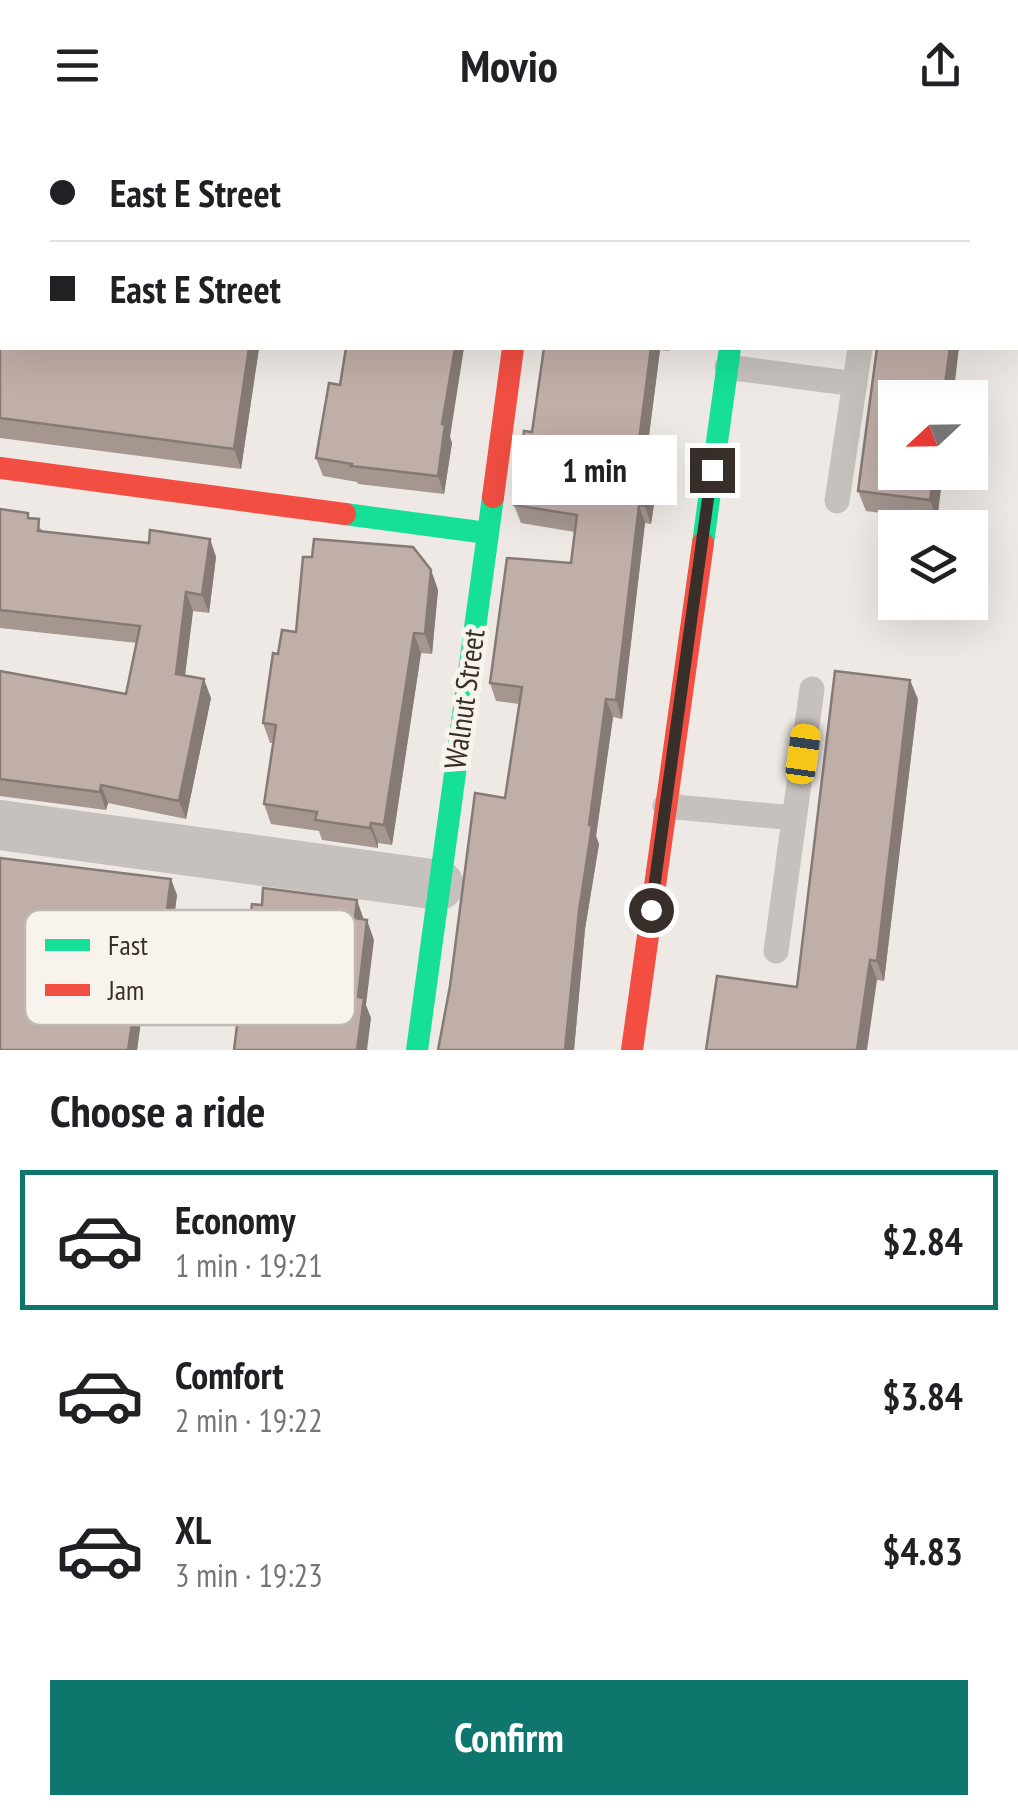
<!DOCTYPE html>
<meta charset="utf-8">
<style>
:root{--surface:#fff;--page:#f6f6f6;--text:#202124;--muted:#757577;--line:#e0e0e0;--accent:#0f766e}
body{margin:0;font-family:"PT Sans Narrow",sans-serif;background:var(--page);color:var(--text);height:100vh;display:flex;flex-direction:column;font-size:38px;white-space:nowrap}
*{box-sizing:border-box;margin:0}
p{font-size:32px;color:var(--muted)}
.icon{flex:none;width:55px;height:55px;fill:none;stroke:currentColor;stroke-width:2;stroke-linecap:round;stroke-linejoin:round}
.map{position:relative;height:920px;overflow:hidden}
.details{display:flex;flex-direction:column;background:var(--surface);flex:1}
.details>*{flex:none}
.top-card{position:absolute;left:0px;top:0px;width:1020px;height:220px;box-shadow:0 10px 40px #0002;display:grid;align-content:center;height:220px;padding:0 50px;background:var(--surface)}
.needle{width:65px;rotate:248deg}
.buttons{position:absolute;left:878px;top:250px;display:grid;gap:20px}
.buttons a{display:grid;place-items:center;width:110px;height:110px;border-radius:0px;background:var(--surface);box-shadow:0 10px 40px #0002;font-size:50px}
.end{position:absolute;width:45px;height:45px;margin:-22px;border:12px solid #382f2b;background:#fff;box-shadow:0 0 0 5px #fff}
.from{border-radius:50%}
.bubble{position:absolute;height:70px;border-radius:0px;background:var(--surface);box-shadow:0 10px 40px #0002;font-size:32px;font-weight:800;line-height:70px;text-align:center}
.car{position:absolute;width:30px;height:60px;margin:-30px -15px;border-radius:12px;box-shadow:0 0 8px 2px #0007;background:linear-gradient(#f5c518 24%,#345 0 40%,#f5c518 0 76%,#345 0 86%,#f5c518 0)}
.top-card b{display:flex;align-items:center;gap:35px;height:95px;font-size:38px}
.top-card b+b{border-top:2px solid var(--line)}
.top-card i{width:25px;height:25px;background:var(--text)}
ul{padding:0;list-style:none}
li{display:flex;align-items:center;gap:30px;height:140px;margin:0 20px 15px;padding:0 30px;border:5px solid transparent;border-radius:0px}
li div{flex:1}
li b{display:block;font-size:38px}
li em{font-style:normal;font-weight:800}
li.selected{border-color:var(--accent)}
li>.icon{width:90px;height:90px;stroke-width:1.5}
h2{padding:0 50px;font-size:45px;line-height:120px}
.cta{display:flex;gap:20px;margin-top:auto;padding:20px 50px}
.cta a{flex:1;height:115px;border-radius:0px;background:var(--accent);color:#fff;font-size:40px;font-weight:800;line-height:115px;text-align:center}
header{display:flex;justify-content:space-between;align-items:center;height:130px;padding:0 50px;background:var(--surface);font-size:45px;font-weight:800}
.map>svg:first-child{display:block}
</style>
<header><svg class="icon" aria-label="menu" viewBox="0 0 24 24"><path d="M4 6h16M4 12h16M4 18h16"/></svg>Movio<svg class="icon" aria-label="share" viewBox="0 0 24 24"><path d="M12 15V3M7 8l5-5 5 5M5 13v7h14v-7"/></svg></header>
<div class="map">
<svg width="1018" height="920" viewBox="0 0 1018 920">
<rect width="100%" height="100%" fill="#eee9e5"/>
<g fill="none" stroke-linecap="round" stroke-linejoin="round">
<path stroke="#c7c1bd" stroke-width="25" d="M727,237L855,254
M837,371L860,218
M665,676L794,688
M776,821L812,559"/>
<path stroke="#c7c1bd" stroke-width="50" d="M102,0L119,2
M887,0L913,2
M543,2V0
M761,2L762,0
M0,695L439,755"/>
<path stroke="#16e098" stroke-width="22" d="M345,384L487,403
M703,413L730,218
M417,920L493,367"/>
<path stroke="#f24e42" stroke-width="22" d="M0,338L345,384
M493,367L513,218
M632,920L703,413"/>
</g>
<path fill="#a59690" d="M384,0H489V2H391Z
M0,17L259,218L241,339L0,308Z
M544,218H669V221L660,220L646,328L652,329L658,347L651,394L645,393L622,589L613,587L596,706L599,714L585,799L574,920H438L505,668L519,574L496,571L490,553L571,433L575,402L521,393L514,375L532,302Z
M340,255L450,307L452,313L444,364L358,354L357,352L323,346L316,328Z
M943,342L937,390L866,381L858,361Z
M0,379L30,388L44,402L149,413L210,409L216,427L209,483L193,481L185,545L211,568L186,689L108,673L106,680L0,666V541L126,564L137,513L0,498Z
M431,440L438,460L432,524L421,523L392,715L378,713V718L322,710L319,701L271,694L264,674L273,613H270L263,593L296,502Z
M918,569L884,851L877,850L797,857Z
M177,765L161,887L142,884L137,920H0Z"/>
<path fill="#867a76" d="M249,218H259L241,339L234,319Z
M455,218H464L450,307L452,313L444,364L438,346L442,294Z
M651,218H659L660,220L644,345L637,326Z
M950,218H959L953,268H943Z
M652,329L658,347L651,394L645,376Z
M934,342H943L937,390L930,370Z
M639,375L645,393L622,589L616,570Z
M210,409L216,427L209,483L202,465Z
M431,440L438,460L432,524L425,504Z
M186,462L193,481L183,562L176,544Z
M414,503L421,523L392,715L384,695Z
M204,549L211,568L186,689L179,671Z
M910,550L918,569L884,851L877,831Z
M606,569L613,587L596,706L599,714L585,799L574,920H565L589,695Z
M101,655L108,673L106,680L100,662Z
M371,693L378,713V718L370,698Z
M171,749L177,765L161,887L155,870Z
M357,770L364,790L355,788Z
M367,790L374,810L366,875L371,888L367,920H357L358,867Z
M870,830L877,850L867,920H857Z
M136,868L142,884L137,920H128Z"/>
<path fill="#c0aea8" stroke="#867a76" stroke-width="2.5" d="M391,0H460V2H407Z
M567,0H693V2H567Z
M836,0H860L862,2H836Z
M928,0H1018V74V2H924Z
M0,17H2V218H249L234,319L0,288Z
M346,218H455L442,294L445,295L438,346L351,336L352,334L316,328L329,253L340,255Z
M544,218H651L637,326L652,329L645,376L639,375L616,570L606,569L589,695L592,696L579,781L565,920H438L450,856L475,663L505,668L522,557L490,553L507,428L571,433L577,385L514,375L524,301L532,302Z
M877,218H950L943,268H895V342H934L930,370L858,361Z
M0,379L28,383V388L39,389L38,401L149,413L150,400L210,409L202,465L186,462L176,544L204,549L179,671L101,655L100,662L0,649V541L126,564L140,496L0,480Z
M314,409L413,417L431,440L425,504L414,503L384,695L371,693L370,698L315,690L317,682L264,674L276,595L263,593L273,523L278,524L282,500L296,502L303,427H312Z
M835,541L910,550L877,831L870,830L857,920H706L717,846L797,857Z
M0,728L171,749L155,870L136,868L128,920H0Z
M263,758L357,770L355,788L367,790L358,867L364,868L357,920H234L252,774L262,775Z"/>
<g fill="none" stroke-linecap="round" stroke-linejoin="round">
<path stroke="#382f2b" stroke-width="12" d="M651,780L712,340"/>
</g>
<g text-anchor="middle" stroke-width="10" stroke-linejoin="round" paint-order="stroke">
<g font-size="30" fill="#382f2b" stroke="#f9f3ed">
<text transform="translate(465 569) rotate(-82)" y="10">Walnut Street</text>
</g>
</g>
<rect x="25" y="780" width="330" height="115" rx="15" fill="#f9f3ed" stroke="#bfb8b3" stroke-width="2.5"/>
<rect x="45" y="809" width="45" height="12" fill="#16e098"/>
<rect x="45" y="854" width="45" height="12" fill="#f24e42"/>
<g font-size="28" fill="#382f2b">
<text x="108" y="825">Fast</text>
<text x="108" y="870">Jam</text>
</g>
</svg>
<div class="buttons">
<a><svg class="needle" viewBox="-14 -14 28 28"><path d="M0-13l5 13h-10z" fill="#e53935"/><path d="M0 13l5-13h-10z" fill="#757577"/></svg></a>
<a><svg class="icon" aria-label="layers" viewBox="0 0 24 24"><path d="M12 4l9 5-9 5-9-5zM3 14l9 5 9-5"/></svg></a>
</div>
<i class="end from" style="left:651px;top:780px"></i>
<i class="end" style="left:712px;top:340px"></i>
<div class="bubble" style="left:512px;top:305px;width:165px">1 min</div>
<i class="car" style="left:803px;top:624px;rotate:8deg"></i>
<div class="top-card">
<b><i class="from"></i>East E Street</b>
<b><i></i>East E Street</b>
</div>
</div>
<section class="details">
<h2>Choose a ride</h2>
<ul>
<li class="selected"><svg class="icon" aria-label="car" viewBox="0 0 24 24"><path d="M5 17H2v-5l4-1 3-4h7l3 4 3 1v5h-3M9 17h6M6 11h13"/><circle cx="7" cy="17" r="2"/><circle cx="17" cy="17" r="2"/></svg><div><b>Economy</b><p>1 min · 19:21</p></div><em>$2.84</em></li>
<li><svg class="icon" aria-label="car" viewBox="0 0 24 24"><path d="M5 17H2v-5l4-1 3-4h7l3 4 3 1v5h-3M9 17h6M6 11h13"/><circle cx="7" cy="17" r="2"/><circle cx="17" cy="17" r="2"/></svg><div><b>Comfort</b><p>2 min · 19:22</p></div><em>$3.84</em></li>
<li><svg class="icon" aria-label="car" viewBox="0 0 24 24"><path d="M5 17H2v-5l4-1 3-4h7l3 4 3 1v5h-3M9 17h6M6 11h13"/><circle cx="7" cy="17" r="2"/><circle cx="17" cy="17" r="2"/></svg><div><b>XL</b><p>3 min · 19:23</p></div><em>$4.83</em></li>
</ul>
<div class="cta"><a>Confirm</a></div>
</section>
